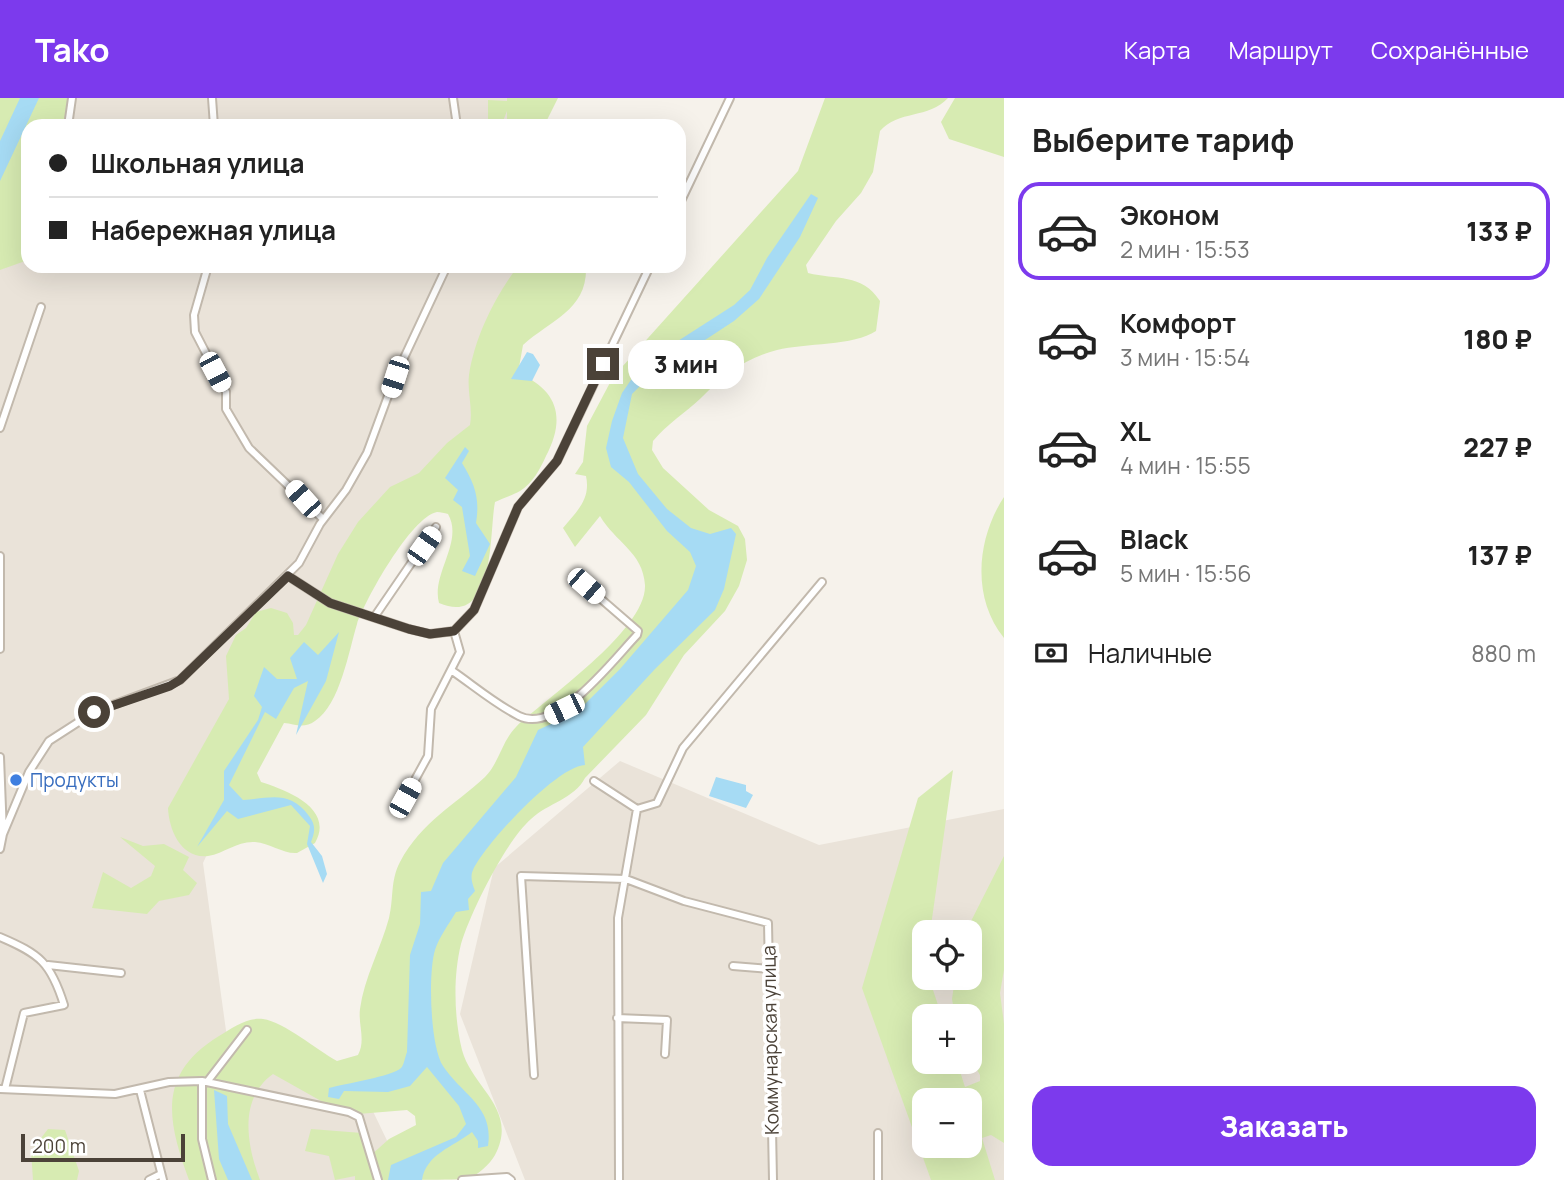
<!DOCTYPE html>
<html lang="ru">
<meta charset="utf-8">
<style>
:root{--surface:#fff;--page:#f6f6f6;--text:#222;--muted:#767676;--line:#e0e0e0;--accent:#7c3aed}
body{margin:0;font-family:Manrope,sans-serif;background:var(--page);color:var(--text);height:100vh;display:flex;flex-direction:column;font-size:26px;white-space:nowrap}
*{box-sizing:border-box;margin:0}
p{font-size:23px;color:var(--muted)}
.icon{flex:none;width:38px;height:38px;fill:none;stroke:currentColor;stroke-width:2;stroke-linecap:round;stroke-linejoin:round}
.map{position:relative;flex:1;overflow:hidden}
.panel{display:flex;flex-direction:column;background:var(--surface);width:560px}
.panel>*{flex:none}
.top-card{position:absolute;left:21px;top:21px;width:665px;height:154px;border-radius:21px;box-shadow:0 7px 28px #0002;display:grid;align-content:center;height:154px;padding:0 28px;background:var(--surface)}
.fabs{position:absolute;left:912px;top:822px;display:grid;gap:14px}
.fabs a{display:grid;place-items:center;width:70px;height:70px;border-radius:14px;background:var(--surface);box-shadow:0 7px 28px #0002;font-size:35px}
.scale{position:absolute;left:21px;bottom:18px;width:164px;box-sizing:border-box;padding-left:7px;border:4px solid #4b4238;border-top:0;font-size:19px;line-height:24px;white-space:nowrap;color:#4b4238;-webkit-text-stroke:5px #fff;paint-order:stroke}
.end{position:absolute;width:32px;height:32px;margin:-16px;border:9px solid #4b4238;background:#fff;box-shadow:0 0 0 4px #fff}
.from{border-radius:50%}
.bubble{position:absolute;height:49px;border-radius:21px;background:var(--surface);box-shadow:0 7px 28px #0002;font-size:23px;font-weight:800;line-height:49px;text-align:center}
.car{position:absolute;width:21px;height:42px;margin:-21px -10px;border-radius:9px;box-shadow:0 0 5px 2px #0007;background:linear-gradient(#fff 24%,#345 0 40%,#fff 0 76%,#345 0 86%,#fff 0)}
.top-card b{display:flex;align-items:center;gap:24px;height:66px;font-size:26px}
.top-card b+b{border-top:2px solid var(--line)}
.top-card i{width:18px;height:18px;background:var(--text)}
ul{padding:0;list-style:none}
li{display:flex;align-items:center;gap:21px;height:98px;margin:0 14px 10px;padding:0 14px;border:4px solid transparent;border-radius:21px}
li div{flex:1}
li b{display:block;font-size:26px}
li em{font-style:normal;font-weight:800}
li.selected{border-color:var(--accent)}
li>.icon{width:63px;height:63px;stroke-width:1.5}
h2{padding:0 28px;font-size:32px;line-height:84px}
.pay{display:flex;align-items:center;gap:18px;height:77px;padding:0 28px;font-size:26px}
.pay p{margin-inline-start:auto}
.cta{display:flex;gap:14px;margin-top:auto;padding:14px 28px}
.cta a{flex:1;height:80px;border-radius:21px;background:var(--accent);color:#fff;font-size:28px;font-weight:800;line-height:80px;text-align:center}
header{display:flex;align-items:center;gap:42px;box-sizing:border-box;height:98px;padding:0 35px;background:var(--accent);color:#fff}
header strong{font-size:33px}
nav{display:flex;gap:38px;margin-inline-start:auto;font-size:24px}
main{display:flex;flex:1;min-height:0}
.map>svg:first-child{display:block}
</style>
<header>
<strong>Tako</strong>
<nav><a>Карта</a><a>Маршрут</a><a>Сохранённые</a></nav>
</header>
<main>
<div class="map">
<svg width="1004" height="1082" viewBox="0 0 1004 1082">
<rect width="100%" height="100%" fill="#f6f2eb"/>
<path fill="#eae3d9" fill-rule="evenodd" d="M42,0H527L526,28H30Z
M28,34V168H549L488,259L497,348L436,390L291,575L203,765L227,940L355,976L406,1082H0V100Z
M620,663L819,747L1004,711V1082H525L460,916L494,770ZM924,835H970V880H924ZM924,919H970V964H924ZM924,1003H970V1048H924Z"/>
<path fill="#d7ebb2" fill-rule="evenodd" d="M0,0H75L70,28H28V162L0,172Z
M507,0H558L544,28H507V13L501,28H488V2L507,3Z
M825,0H948C929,21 898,12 880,33L873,74L861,95L836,123L806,167L808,175C836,182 862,175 880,203L876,233C854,248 805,245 777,252C745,260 723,277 701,300C685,315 667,326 653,343L652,352L663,370L709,412L738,428L745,441L747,462L739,488L725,513L684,557L646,617L585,680C574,701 548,705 531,721C506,743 471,813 461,846C453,878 454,920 462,952C472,990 519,1011 495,1057C490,1066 477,1078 467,1081C447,1082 380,1082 355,1082V1078L335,1082L329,1058L305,1053L311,1031L362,1035L370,1058L389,1041L416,1027L415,1018L407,1012L346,1017L273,976C238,1001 247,1048 260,1082H189C167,1022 157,976 219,938C232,930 247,919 263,921C284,924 317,952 337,963L358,957C366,942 358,927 360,911C364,880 381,850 389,820C394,800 390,783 400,764C422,723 454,708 485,679C499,665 502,643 516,629C546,600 647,532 645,487C643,454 615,444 600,418L575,449L563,430C577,413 591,401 586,378L575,376L583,364L587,328L613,279L798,73Z
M955,0H1004V59L949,41L941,24Z
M518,168H586C588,212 551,222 523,247L518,275C558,292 566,320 546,358C540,371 533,385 520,393C513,397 503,400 495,404C489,434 496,530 439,505C431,476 464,444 448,416C444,415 441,414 437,414C411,419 365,502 357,526C349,552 340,607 315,623C304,631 295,626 284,625L257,675L261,684C286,692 335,710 315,745L297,755C283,756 270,745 255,744C237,743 225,755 208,758C181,761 169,732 168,710L229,601L226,558L236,537L246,530L256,514L271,510L287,515L293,525L294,537H298L306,527L338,456L358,424L390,389L419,375L447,345L470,327C473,310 467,294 469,277C475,238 495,199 518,168Z
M1004,399V540C971,499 977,440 1004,399Z
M953,672L930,835H924V880H929L942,919H924V964H957L965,989L980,983V977L970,960V919H955L952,901L955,880H970V835H965L1004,758V872L1000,895L1004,926V1045L991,1037L982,1040L995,1082H931L862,890L918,700ZM924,1003H970V1048H924Z
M120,739L143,748L164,746L189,759L183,772L197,785L189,797L159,803L147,816L92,810L103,774L131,790L151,778L155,768Z
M48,1031L65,1032L79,1073L77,1082H33L31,1053Z"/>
<path fill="#a6dbf4" d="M20,0H39L0,83V43Z
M811,96L818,100L800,139L759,201L734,223L650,278L632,296L623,340L638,376L667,411L691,430L710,436L731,430L736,436L724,491L715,512L655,571L583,649L585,667C557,668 485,746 473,772C470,779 472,785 475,793L468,801L469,812L456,814C449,826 439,839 435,852C428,875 430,948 443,968C462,997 494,1008 488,1048L478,1050V1043L472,1034C453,1049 426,1056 422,1082H388L391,1067L456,1039L466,1026L459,1008L427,969L410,988L388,994L344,993L339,1001L328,999L329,990C344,986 393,978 401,970C404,967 405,959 407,954L410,857L420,826L421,794L431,793L443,765L516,679L538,632L577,614L620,571L688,492L696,468L690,454L667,433L629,384L611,369L606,350L612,323L622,295L642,266L734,207L750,192L767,160Z
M527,254L533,256L540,267L532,283L511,281Z
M465,349L469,353L462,365C475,386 480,401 476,425L490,446L475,478L462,473L470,458L462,409L453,402L458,392L445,380Z
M339,534L326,583L296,637L308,583L294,590L276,621L265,614L229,687L243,702C271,700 290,692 309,718C316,727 315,734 311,744L322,758L327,776L323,785L307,746L310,728L291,707L238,721L227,713L197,749L224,702V673L258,622L262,609L254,598L264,569L277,581H297L290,560L304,544L318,557Z
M716,679L746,687V693L753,697L746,710L709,698Z
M214,992L227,998L228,1026L252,1082H228L219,1061Z"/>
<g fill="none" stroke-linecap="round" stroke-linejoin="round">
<g stroke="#c2b9ad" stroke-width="10">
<path id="minor" d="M212,0L214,28
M453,0L457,28
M68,28L72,0
M679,107L730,0
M208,168L194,217L195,234L226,294V311L249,350L323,421
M0,330L41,209
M0,458V551
M288,478L330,505L409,531L430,536L454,533L474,512L518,409L557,363L650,168
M375,518L436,429
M451,572C473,587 495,606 519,618C557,637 613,562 637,537L638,533L586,488
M0,659L3,736L0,751
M594,683L637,711L618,820L619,1082
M405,700L428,658L431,611L460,554L454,533
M637,711L657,705L683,650L822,484
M3,736L29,674L49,643L94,614L180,582L299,465L320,426L346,392L367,355L395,279L447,168
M0,839C40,856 51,865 64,907L24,915L5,991
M48,867L121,875
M733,868L769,871
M617,920L667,922L665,956
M534,977L521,778L626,781L684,803L768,825L773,1082
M202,983V1041L212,1082
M207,984L247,932
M0,991L115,996L169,984L202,983L349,1014L359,1019L378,1082
M140,992L163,1082
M149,1082L161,1076
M462,1082L507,1079L511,1082
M878,1082V1035"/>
</g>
<use href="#minor" stroke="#fff" stroke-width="6"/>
</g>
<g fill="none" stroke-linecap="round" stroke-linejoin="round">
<path stroke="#4b4238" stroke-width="9" d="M94,614L170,588L180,582L288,478L330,505L409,531L430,536L454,533L474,512L518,409L557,363L603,266"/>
</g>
<circle fill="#3f7fe0" stroke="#fff" stroke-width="2.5" cx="16" cy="682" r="7"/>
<g text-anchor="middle" stroke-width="7" stroke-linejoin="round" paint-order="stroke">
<g font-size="19" fill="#366cbe" stroke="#fff" text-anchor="start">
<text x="30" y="689">Продукты</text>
</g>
<g font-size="19" fill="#4b4238" stroke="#fff">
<text transform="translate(770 942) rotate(-91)" y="7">Коммунарская улица</text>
</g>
</g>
</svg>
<div class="fabs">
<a><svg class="icon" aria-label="locate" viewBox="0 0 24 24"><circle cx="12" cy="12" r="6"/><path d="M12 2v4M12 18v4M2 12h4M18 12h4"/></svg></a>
<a>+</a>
<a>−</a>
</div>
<div class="scale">200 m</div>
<i class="end from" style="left:94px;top:614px"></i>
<i class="end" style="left:603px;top:266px"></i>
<div class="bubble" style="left:628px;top:242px;width:116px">3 мин</div>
<i class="car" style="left:215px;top:274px;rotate:152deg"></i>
<i class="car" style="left:395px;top:279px;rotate:198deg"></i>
<i class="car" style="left:303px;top:401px;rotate:318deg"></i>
<i class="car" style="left:424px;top:448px;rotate:35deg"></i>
<i class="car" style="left:586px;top:488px;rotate:131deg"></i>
<i class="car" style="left:564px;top:611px;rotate:244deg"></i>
<i class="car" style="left:405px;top:700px;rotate:29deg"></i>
<div class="top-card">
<b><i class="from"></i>Школьная улица</b>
<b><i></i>Набережная улица</b>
</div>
</div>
<section class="panel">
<h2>Выберите тариф</h2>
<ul>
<li class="selected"><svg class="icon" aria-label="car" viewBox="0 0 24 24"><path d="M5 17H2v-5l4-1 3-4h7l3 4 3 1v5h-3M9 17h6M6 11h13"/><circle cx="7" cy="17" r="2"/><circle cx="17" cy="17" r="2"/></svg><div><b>Эконом</b><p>2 мин · 15:53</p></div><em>133 ₽</em></li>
<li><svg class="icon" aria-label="car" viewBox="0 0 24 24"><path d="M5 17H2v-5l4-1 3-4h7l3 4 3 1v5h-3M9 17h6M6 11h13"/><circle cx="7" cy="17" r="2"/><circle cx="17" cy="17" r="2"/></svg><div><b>Комфорт</b><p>3 мин · 15:54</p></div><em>180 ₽</em></li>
<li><svg class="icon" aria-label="car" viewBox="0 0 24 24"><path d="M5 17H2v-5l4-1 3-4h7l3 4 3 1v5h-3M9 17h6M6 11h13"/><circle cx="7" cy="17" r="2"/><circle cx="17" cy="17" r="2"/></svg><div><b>XL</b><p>4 мин · 15:55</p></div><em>227 ₽</em></li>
<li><svg class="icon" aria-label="car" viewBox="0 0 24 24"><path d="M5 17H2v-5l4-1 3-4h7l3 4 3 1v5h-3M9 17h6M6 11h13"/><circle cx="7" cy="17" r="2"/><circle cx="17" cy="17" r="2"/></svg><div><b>Black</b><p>5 мин · 15:56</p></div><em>137 ₽</em></li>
</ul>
<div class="pay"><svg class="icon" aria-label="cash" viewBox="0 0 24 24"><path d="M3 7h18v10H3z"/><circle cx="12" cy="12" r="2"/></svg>Наличные<p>880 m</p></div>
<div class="cta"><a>Заказать</a></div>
</section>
</main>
